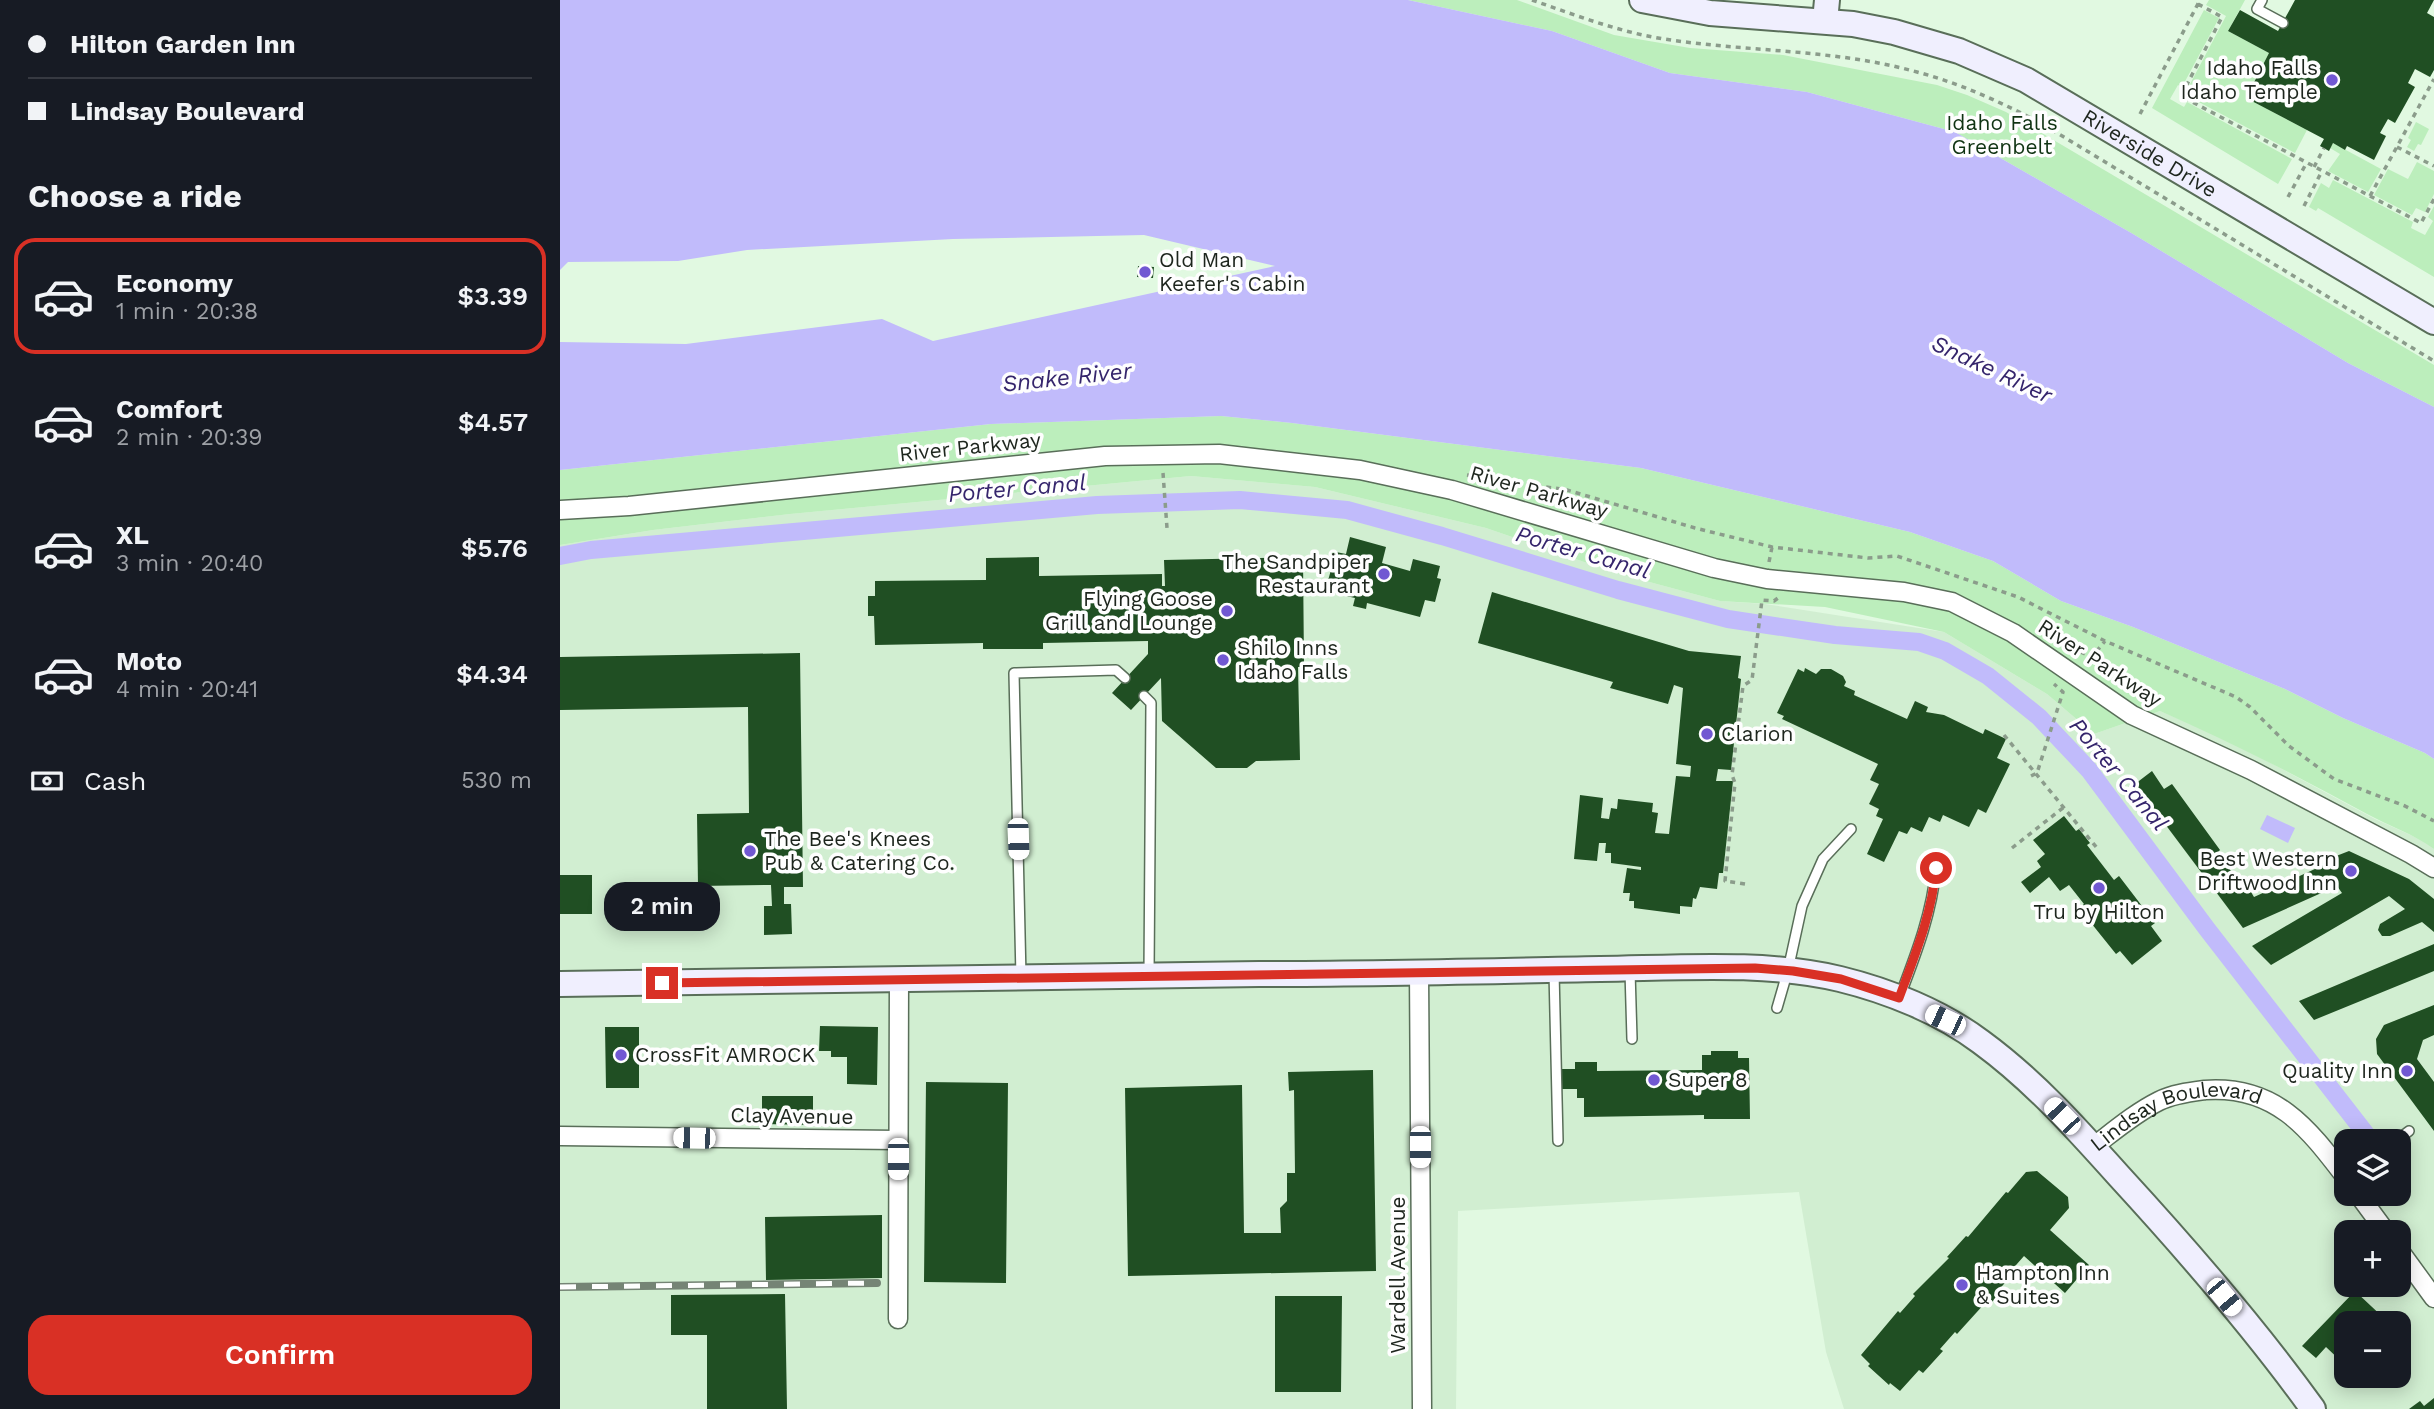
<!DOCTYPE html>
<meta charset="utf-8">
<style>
:root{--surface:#171b24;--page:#20242c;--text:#f1f3f6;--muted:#9ea1a6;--line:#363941;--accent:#d93025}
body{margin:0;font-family:"Work Sans",sans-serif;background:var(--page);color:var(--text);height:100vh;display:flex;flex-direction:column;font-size:26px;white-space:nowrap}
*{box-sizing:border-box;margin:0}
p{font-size:23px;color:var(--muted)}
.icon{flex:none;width:38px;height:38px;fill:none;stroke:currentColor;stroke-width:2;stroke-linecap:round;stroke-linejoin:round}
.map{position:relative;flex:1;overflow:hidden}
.side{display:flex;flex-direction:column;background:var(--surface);width:560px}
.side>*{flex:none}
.hud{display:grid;align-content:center;height:154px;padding:0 28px;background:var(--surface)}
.fabs{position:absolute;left:1774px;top:1129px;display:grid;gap:14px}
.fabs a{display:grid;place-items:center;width:77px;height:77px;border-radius:14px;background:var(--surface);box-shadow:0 4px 18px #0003;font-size:35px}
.end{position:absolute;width:32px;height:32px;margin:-16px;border:9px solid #d93025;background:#fff;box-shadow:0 0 0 4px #fff}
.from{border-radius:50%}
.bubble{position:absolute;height:49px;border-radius:21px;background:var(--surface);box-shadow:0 4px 18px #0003;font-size:23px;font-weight:600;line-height:49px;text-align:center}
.car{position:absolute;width:21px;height:42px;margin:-21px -10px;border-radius:9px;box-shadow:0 0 5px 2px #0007;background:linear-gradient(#fff 24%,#345 0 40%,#fff 0 76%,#345 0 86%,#fff 0)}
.hud b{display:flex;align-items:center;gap:24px;height:66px;font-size:26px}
.hud b+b{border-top:2px solid var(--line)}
.hud i{width:18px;height:18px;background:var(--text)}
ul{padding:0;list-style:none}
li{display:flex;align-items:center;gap:21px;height:116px;margin:0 14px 10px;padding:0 14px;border:4px solid transparent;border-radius:21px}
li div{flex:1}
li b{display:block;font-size:26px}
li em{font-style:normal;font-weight:600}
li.selected{border-color:var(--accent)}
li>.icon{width:63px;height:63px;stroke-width:1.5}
h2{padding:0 28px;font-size:32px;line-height:84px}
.pay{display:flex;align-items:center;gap:18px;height:77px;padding:0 28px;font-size:26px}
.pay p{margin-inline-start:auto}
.action{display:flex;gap:14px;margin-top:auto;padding:14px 28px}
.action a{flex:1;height:80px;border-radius:21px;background:var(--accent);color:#fff;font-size:28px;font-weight:600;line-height:80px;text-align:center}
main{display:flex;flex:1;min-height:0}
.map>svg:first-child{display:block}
</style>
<main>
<section class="side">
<div class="hud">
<b><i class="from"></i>Hilton Garden Inn</b>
<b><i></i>Lindsay Boulevard</b>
</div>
<h2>Choose a ride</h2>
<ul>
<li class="selected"><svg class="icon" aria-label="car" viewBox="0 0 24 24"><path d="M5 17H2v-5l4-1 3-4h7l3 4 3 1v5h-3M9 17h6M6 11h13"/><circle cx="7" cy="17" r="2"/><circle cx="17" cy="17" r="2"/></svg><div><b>Economy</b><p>1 min · 20:38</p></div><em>$3.39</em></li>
<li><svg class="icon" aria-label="car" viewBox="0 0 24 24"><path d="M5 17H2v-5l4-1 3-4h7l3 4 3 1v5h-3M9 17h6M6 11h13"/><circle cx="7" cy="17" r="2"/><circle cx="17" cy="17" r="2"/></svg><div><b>Comfort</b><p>2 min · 20:39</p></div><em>$4.57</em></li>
<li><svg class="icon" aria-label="car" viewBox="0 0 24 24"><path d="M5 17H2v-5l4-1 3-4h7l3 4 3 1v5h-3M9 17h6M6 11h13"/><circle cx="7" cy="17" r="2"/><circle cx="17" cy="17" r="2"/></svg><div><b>XL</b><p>3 min · 20:40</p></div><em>$5.76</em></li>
<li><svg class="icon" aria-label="car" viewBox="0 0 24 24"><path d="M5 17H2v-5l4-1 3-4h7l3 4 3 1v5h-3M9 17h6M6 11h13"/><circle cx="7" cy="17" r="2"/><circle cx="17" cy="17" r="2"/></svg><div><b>Moto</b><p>4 min · 20:41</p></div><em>$4.34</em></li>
</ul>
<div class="pay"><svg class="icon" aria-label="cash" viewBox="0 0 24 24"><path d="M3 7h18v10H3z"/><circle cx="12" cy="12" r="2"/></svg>Cash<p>530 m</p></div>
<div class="action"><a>Confirm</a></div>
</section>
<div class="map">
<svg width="1874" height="1409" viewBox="0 0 1874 1409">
<rect width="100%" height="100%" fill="#e1f9e1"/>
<path fill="#d1eed1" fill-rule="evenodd" d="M631,476L755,487L926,528L1056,573L1160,601L1205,604L1384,632L1487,694L1534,734L1600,711L1666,739L1815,819L1864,841L1874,849V1409H1284L1266,1352L1239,1192L898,1211L896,1409H0V545L93,530L230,514ZM1787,1141H1839V1194H1787ZM1787,1232H1839V1284H1787ZM1787,1323H1839V1376H1787Z"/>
<path fill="#bceebc" d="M848,0H957L1054,35L1130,48L1223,55L1377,85L1407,95L1446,112L1874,365V407L1788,363L1573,234L1395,132L1247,92L1110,73L992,31Z
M1649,0H1685L1668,31L1709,53L1686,98L1747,130L1735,153L1633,99L1637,91L1629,86L1666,16L1646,5Z
M1644,10L1659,18L1622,87L1618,85L1610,99L1624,107L1627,102L1732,159L1718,184L1592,108Z
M1856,122L1869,129L1861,145L1858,144L1854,151L1847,147L1851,140L1848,138Z
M1773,143L1821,169L1808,192L1768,171L1780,154L1770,148Z
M1857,162L1874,171V194L1865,212L1856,208L1852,215L1814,195L1828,169L1848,179Z
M1773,180L1853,222L1851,228L1865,235L1873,221L1868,217L1874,206V277L1758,208L1756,211L1749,207L1761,183L1769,188Z
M661,416L732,423L1081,468L1350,532L1433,561L1501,601L1573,627L1725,689L1783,718L1865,753L1874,759V849C1854,834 1829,826 1807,814C1739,777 1671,742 1600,711L1534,734L1487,694L1384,632L1265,607L1160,601L1056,573L926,528L755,487L631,476L230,514L93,530L0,545V470L431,424Z"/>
<path fill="#c1bbfb" d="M0,0H848L992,31L1110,73L1247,92L1395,132L1573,234L1788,363L1874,407V759L1865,753L1783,718L1725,689L1573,627L1501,601L1433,561L1350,532L1081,468L732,423L661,416L431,424L0,470V342L126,344L322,319L373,341L715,266L584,235L393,239L187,250L118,261L8,262L0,270Z
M1707,815L1735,828L1728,843L1700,829Z"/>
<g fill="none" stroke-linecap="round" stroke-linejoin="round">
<path stroke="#c1bbfb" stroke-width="18" d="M0,556L31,550L537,505L680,500L787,510L882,536L1058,590L1168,619L1275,635L1359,642L1385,651L1428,676L1479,717L1529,770L1647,929L1809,1138"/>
</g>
<path fill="#204f23" d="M1735,0H1874L1867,13L1874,17V70L1870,77L1855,69L1848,83L1855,87L1835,123L1828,119L1820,133L1826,136L1814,160L1787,146L1785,150L1773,143L1769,151L1760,146L1764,139L1686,98L1709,53L1668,31L1680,10L1718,31Z
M578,266L594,267L593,278L577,277Z
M790,537L826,547L822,563L850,571L853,559L880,566L877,578L881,579L875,602L865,600L860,617L807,603L806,609L793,606L795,598L765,591L773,563L768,562L769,556L775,558L776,552L786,554Z
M479,557V576L602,574V586H605L604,560L743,557L744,667H738L740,760L696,761L687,768H656L602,721L601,678L571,710L552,693L588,654V641L483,643V649H423V643L315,645L314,616H308V596H315V581L426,580V558Z
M932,592L1129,651L1181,656L1178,678L1181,679L1171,770L1158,769L1156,781H1173L1163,873H1159L1157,889L1140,887L1136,899L1133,898L1132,907L1120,906V914L1074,908V901H1069L1070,893H1063L1067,868L1081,870V867L1051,863V853H1045L1046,843H1039L1037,861L1014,859L1020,795L1043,798L1041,818L1049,819L1051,808L1057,809L1058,799L1093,803L1092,812L1098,813L1095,833L1109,834L1116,776L1130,777L1131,766L1116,764L1123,688L1114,685L1108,704L1050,688L1053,682L918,643Z
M240,653L243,887H224V904H231L232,934L204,935V906H212L211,885L138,886L137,814L189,813L188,707L0,710V657Z
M1245,668L1256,674L1261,669H1271L1283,676L1286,682L1284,686L1295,691L1294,695L1347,719L1355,701L1368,707L1366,712L1384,715L1423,734L1425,729L1446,739L1437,758L1450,764L1426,813L1418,809L1409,827L1383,815L1380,822L1369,817L1362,832L1351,827L1347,834L1339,831L1324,862L1307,854L1323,819L1316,816L1319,809L1309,804L1319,784L1310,780L1318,764L1222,719L1224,716L1217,713L1238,669L1244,672Z
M1592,771L1604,789L1612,784L1660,850L1657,853L1681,884L1685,882L1694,897L1768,863L1766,860L1789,851L1849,879L1874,899V932L1862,922L1830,936H1822L1818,930L1820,924L1845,909L1829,896L1711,965L1692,946L1782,893L1777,886L1683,928L1575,784Z
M1504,816L1516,831L1519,829L1530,843L1527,845L1554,880L1559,876L1595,923L1591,926L1602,941L1572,965L1560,951L1556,954L1519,908L1524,904L1509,885L1500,891L1489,877L1470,893L1461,882L1481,867L1477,861L1485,854L1473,840Z
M0,875H32V914H0Z
M1874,944V971L1754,1020L1739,1001Z
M1874,1005V1035L1863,1040L1857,1059L1874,1082V1131L1817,1054L1816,1039L1824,1025Z
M260,1026L318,1027L317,1085L287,1084V1057H271V1051H259Z
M45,1027H79V1088H46Z
M1151,1051H1178V1058H1189L1190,1119H1144V1115L1024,1117V1098H1017V1089H1000V1069H1015V1062H1037V1071L1142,1070V1055H1151Z
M813,1070L816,1271L568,1276L565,1088L682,1085L684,1233H721L720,1208L727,1201V1173H735L734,1090L729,1091L728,1072Z
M366,1082L448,1083L446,1283L364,1282Z
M202,1096H253V1125L202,1124Z
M1477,1171L1508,1197L1509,1208L1490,1230L1529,1265L1505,1293L1464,1256L1449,1273L1452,1275L1434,1295L1436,1298L1429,1305L1426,1302L1397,1334L1395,1332L1380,1349L1383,1351L1363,1373L1359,1370L1340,1391L1330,1383L1329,1385L1308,1366L1310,1364L1301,1355L1338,1311L1340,1313L1355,1296L1353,1294L1389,1258L1387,1257L1406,1236L1408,1237L1446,1192L1448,1193L1466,1172Z
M322,1215V1278L206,1280L205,1217Z
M1795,1291L1827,1321L1824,1323H1787V1363L1785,1365L1766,1347L1756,1358L1742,1346Z
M225,1294L227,1409H147V1335H111V1295Z
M715,1296H782L781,1392H715Z
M1874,1398V1409H1849L1860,1401L1864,1406Z"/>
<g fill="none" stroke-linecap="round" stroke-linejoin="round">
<g stroke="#596e59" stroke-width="12">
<path id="lane" d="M1702,0L1697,9L1723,23
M584,696L591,703L589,974
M1070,971L1072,1039
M994,972L998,1141
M461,977L454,673L556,670L565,678
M1340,996C1356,954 1372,913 1376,868
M1217,1008L1228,970L1242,906L1263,859L1291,829
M1836,1141L1849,1131"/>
</g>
<g stroke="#596e59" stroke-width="21">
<g id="street">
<path d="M0,510L69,506L545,456L659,454L800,470L892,490L1154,568L1207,579L1344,592L1392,602L1453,633L1572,715L1691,770L1851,854L1874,868"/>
<path d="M859,972L862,1409"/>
<path d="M0,1136L338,1140"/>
<path id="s1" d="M1533,1147C1554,1131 1575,1113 1599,1101C1613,1094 1630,1092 1645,1090C1716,1085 1748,1128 1787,1179"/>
<path d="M1798,1194L1826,1232"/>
<path d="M1839,1250L1874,1298"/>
<path d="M338,1319L339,979"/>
</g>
</g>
<g stroke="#596e59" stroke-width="28">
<g id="secondary">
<path id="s2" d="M1082,0L1150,13L1293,24L1334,32L1399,51L1466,80L1874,322"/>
<path d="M1265,21L1267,0"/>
<path d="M0,984L699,974C812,974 926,971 1040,969C1115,968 1207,961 1280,979C1329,991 1381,1012 1421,1042C1473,1080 1516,1128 1559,1176C1627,1250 1694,1327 1753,1409"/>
</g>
</g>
<path stroke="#8b9c8b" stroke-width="3.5" stroke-dasharray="5 5" stroke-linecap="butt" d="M972,0C1015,15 1059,32 1104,39C1188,52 1275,49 1357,72C1402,84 1443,103 1484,125L1874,361
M1638,4L1662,17L1621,96L1861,223L1874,199
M1580,114L1640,0
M1837,147L1874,166
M1754,167L1764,148
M1810,196L1874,79
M1728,197L1747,162
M1744,206L1762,171
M603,473L607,528
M907,475L1007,490L1135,528L1212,547L1308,558L1337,556L1458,597L1545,641L1676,697L1690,707L1729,746L1774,779L1845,806L1874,821
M1209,562L1212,547
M1502,644L1532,657L1545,641
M1444,735L1537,848
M1471,776L1477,773L1503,692L1494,684
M1452,848L1504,807
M1185,884L1165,881L1175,783L1172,775L1183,686L1192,680L1202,600L1214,601L1218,598L1217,595"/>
<use href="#lane" stroke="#fff" stroke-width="9"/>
<use href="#street" stroke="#fff" stroke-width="18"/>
<use href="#secondary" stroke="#f0effe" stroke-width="24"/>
<g stroke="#758475" stroke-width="8">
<path id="rail" d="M0,1287L317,1283"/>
</g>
<use href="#rail" stroke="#fefefe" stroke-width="5" stroke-dasharray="16" stroke-linecap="butt"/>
</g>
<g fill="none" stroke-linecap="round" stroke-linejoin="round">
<path stroke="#d93025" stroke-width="9" d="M102,983L1195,968L1233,971L1281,979L1339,998C1355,955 1372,914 1376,868"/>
</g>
<g fill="#7158d2" stroke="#fefefe" stroke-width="2.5">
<circle cx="1772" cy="80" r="7"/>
<circle cx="585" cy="272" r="7"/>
<circle cx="824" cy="574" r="7"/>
<circle cx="667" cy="611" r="7"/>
<circle cx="663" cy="660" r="7"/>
<circle cx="1147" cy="734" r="7"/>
<circle cx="190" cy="851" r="7"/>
<circle cx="1791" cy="871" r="7"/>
<circle cx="1539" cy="888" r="7"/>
<circle cx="61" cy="1055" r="7"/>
<circle cx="1847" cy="1071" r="7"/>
<circle cx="1094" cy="1080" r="7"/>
<circle cx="1402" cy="1285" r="7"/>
</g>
<g text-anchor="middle" stroke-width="7" stroke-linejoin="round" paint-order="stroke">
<g font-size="21" fill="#1d251d" stroke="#fefefe" text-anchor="start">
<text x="1758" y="75" text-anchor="end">Idaho Falls<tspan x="1758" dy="24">Idaho Temple</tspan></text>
<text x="599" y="267">Old Man<tspan x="599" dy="24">Keefer's Cabin</tspan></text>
<text x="810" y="569" text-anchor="end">The Sandpiper<tspan x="810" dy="24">Restaurant</tspan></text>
<text x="653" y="606" text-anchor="end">Flying Goose<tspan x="653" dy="24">Grill and Lounge</tspan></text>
<text x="677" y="655">Shilo Inns<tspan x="677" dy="24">Idaho Falls</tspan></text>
<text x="1161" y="741">Clarion</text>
<text x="204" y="846">The Bee's Knees<tspan x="204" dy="24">Pub &amp; Catering Co.</tspan></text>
<text x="1777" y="866" text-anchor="end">Best Western<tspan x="1777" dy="24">Driftwood Inn</tspan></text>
<text x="1539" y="919" text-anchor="middle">Tru by Hilton</text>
<text x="75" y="1062">CrossFit AMROCK</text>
<text x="1833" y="1078" text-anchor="end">Quality Inn</text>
<text x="1108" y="1087">Super 8</text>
<text x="1416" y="1280">Hampton Inn<tspan x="1416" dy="24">&amp; Suites</tspan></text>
</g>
<g font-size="21" fill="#0f3312" stroke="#fefefe">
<text x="1442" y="130">Idaho Falls<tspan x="1442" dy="24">Greenbelt</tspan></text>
</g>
<g font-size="21" fill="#1d251d" stroke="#fefefe">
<text dy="7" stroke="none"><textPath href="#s2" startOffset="539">Riverside Drive</textPath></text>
<text transform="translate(410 447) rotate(-6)" y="7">River Parkway</text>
<text transform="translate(979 492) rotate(16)" y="7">River Parkway</text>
<text transform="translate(1540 663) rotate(33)" y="7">River Parkway</text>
<text transform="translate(232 1116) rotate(1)" y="7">Clay Avenue</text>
<text dy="7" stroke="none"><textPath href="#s1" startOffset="93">Lindsay Boulevard</textPath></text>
<text transform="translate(838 1275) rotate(-90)" y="7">Wardell Avenue</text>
</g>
<g font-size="23" font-style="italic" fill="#35256c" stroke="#fefefe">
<text transform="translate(1432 369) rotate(25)" y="8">Snake River</text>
<text transform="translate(507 377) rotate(-6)" y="8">Snake River</text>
<text transform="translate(457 488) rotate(-5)" y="8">Porter Canal</text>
<text transform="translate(1023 552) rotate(16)" y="8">Porter Canal</text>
<text transform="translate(1559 774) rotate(50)" y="8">Porter Canal</text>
</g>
</g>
</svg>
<div class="fabs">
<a><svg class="icon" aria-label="layers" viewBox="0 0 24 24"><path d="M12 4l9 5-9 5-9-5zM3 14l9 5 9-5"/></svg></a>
<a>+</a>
<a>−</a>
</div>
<i class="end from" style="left:1376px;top:868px"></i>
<i class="end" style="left:102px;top:983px"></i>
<div class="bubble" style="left:44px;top:882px;width:116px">2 min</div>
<i class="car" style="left:458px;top:839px;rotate:178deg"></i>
<i class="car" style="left:1385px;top:1020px;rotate:295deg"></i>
<i class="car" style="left:1502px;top:1116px;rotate:316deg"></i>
<i class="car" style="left:134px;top:1138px;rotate:271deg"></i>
<i class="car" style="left:860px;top:1147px;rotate:180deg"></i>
<i class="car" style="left:338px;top:1159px;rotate:180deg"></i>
<i class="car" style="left:1664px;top:1297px;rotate:140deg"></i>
</div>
</main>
